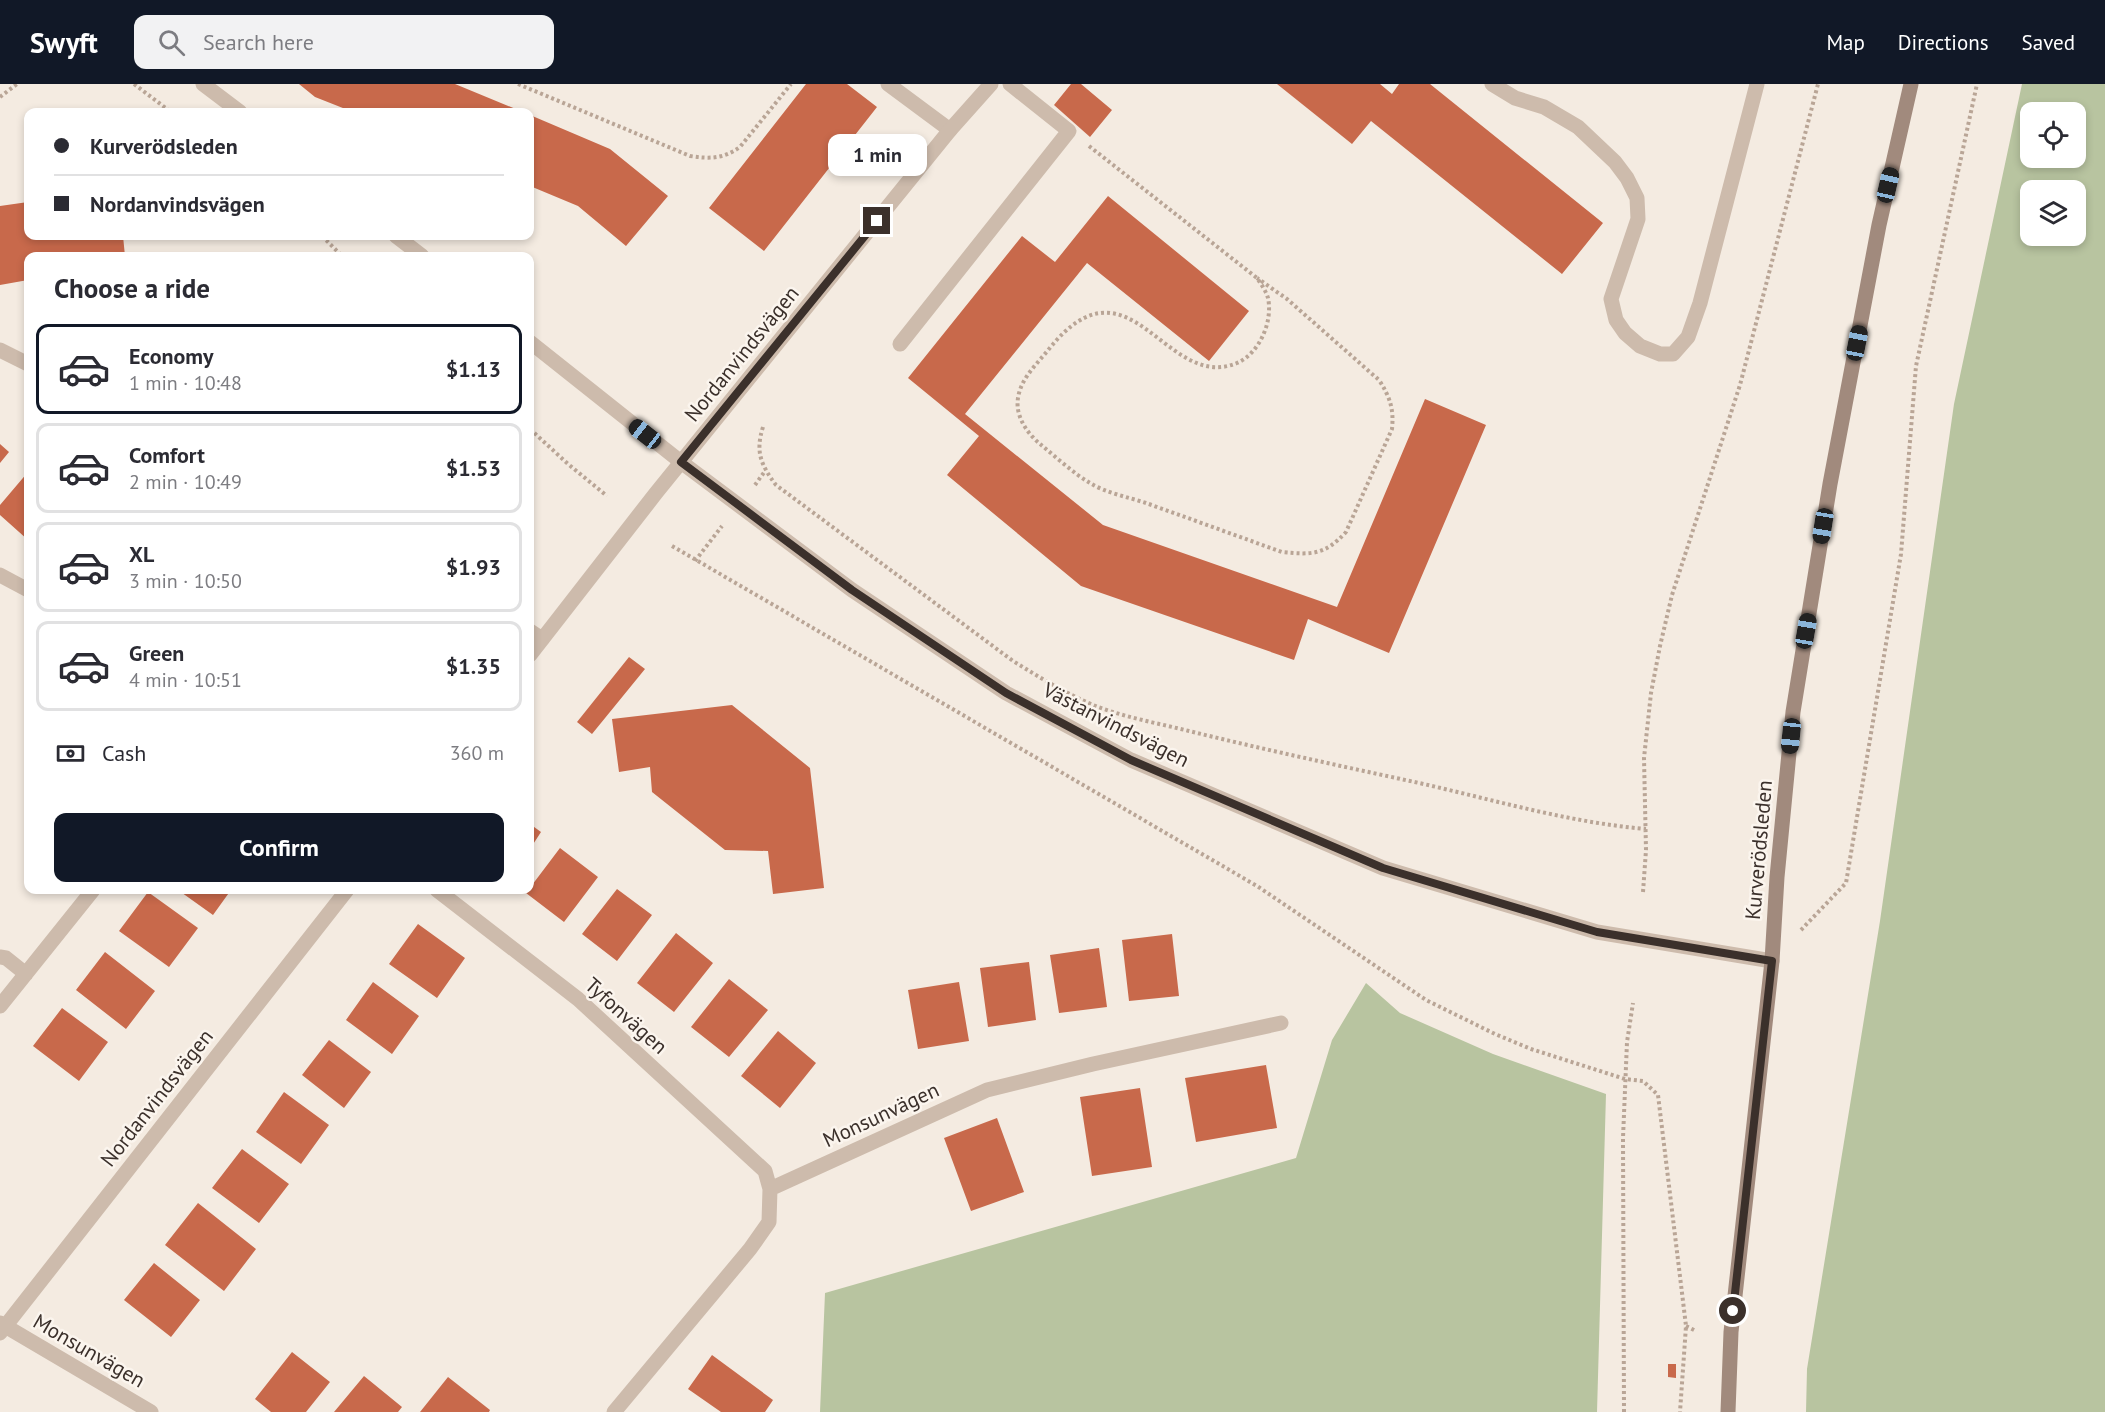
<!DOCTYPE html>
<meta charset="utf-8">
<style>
:root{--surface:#fff;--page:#f2f2f3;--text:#2b2b33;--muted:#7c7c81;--line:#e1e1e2;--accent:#111827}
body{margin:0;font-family:"PT Sans",sans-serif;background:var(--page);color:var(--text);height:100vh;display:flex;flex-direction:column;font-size:22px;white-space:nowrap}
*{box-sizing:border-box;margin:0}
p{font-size:20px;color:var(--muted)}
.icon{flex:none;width:33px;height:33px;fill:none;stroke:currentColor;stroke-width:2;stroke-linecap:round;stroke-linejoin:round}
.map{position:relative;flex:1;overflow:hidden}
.drawer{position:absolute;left:24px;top:168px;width:510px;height:642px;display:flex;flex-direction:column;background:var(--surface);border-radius:12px;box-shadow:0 3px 9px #0003}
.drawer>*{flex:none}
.banner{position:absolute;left:24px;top:24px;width:510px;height:132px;border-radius:12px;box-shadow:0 3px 9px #0003;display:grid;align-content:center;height:132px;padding:0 30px;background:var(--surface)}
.buttons{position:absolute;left:2020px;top:18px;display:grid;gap:12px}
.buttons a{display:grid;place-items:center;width:66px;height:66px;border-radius:12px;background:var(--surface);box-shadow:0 3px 9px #0003;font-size:30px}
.end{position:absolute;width:27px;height:27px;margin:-14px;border:8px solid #3b302b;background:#fff;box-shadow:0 0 0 3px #fff}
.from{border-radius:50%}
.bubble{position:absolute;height:42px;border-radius:12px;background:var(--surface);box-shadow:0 3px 9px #0003;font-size:20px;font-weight:700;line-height:42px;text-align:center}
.car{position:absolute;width:18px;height:36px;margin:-18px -9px;border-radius:8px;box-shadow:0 0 4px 2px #0007;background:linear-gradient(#222 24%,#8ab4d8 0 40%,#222 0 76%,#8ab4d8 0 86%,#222 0)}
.banner b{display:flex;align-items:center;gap:21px;height:57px;font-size:22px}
.banner b+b{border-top:2px solid var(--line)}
.banner i{width:15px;height:15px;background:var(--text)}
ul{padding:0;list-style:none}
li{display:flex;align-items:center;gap:18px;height:90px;margin:0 12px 9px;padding:0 18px;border:3px solid var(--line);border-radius:12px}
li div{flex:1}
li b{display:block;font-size:22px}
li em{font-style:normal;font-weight:700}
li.selected{border-color:var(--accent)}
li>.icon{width:54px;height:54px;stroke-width:1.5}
h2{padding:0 30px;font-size:27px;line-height:72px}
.pay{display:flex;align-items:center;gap:15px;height:66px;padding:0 30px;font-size:22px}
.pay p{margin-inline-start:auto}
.primary-button{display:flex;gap:12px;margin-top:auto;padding:12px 30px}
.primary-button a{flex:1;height:69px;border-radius:12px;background:var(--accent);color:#fff;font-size:24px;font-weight:700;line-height:69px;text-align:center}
header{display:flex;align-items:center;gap:36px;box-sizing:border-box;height:84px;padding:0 30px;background:var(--accent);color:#fff}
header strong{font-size:28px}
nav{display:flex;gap:33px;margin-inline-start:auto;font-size:21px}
.search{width:420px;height:54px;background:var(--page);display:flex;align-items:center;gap:15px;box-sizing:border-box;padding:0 21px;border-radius:12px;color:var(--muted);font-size:22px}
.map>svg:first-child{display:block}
</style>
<header>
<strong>Swyft</strong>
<div class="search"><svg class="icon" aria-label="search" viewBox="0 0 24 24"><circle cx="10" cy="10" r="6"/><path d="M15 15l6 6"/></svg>Search here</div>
<nav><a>Map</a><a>Directions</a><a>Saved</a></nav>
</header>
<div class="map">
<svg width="2105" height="1328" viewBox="0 0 2105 1328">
<rect width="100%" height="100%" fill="#f4ebe1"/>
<path fill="#b8c4a0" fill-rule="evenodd" d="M2022,0H2105V1328H1806L1807,1285L1880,837L1954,320ZM2031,28H2076V74H2031ZM2031,106H2076V152H2031Z
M1366,899L1400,929L1493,970L1606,1010L1597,1328H820L825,1209L1296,1074L1332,956Z"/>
<path fill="#c8694b" d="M299,0H455L523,28H353L315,13Z
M806,0H847L877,23L764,167L709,124Z
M1071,0H1081L1112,26L1090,53L1054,21Z
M1277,0H1380L1392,10L1399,0H1430L1603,139L1562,190L1371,37L1352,60Z
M530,31L610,65L668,112L626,162L578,122L530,102Z
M1108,112L1249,227L1209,277L1087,179L965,330L1103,441L1337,523L1425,315L1486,341L1389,569L1308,535L1294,576L1081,502L947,391L979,352L908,294L1022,152L1055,178Z
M28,118V152H123L125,172H28V196L0,201V122Z
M0,360L9,368L0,379Z
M28,388V456L0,431V421Z
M629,573L645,585L592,650L577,638Z
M732,621L810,684L824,804L773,810L768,767L725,766L652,708L650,683L619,688L612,635Z
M530,740L541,748L530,765Z
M560,764L598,793L564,838L526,809Z
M617,805L652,831L617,877L582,850Z
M178,806H231L213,831Z
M148,808L198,844L169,883L119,847Z
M418,840L465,874L437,914L389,880Z
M676,849L713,879L674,928L637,899Z
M1172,850L1179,912L1129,917L1122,856Z
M1099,864L1107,923L1059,929L1050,871Z
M105,868L155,907L126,945L76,906Z
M1029,878L1036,936L988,943L980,884Z
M729,895L768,926L729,973L691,943Z
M373,898L419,932L392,970L346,936Z
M959,898L969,957L918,965L908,906Z
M62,924L108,958L79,997L33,962Z
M778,947L816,979L780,1024L741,992Z
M329,956L371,988L344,1024L302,991Z
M1266,981L1277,1044L1196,1058L1185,994Z
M1140,1004L1152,1083L1092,1092L1080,1013Z
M284,1008L329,1041L301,1080L256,1048Z
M997,1034L1024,1108L971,1127L944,1054Z
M242,1065L289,1100L259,1139L212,1104Z
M198,1119L256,1165L224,1207L165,1161Z
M154,1179L200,1216L171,1253L124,1216Z
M292,1268L330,1298L306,1328H271L255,1315Z
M712,1271L773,1316L765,1328H721L688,1305Z
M1668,1280H1676V1294L1668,1293Z
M364,1292L402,1323L398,1328H334Z
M448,1293L490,1326L489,1328H420Z"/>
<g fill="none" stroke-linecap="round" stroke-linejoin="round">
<path stroke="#b9a596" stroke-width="4" stroke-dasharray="3 3" stroke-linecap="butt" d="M134,0L171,28
M518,0L690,72C710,75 723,75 740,63L791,0
M0,13L17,0
M1089,62L1257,194C1261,200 1266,207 1268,214C1273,237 1260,269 1237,279C1165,309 1130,164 1049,265C1037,280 1021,294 1018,314C1015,332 1027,349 1040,360C1056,373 1073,389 1090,399C1106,409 1128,413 1146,419C1191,435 1237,452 1282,468C1312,471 1325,471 1346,448L1392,345C1394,325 1390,313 1379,296L1287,215L1257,194
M322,152L342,172
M763,343C755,368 761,381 776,401L1013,577C1039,593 1065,609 1093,621C1123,633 1157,639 1189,647C1262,665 1336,681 1410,697C1488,714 1565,738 1646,745
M530,345L568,380L607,412
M755,401L765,387
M672,462L1257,802L1426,916L1495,950L1531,965L1625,995L1643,997L1658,1011L1686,1242L1680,1328
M695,477L722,442
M1643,808L1646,766L1644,674L1651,609L1660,562L1672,511L1740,301L1818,0
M1801,846L1846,799L1901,470L1916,282L1977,0
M1686,1242L1696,1247
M1624,1328L1623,1054L1627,958L1633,919"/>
<path stroke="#cdbbac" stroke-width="15" d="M888,0L950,46
M1492,0L1515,14L1544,23L1578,43L1615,78L1627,94L1637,114L1638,135L1611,215L1616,236L1625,249L1640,262L1660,270H1673L1688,253L1700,219L1757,0
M900,260L1069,47L1010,0
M0,266L28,280
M530,547L542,555
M0,873L6,874L26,890
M0,922L93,806"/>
<path stroke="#cdbbac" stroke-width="15" d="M0,491L28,506
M530,571L656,409L950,46L991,0
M437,806L578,915L765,1087L770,1105
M0,1239L151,1328
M0,1249L347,806
M614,1328L750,1165L769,1138L770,1105L987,1006L1093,980L1281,939"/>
<path stroke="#cdbbac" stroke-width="15" d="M203,0L240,28
M396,152L422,172
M530,258L681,378L852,506L1006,609L1131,676L1383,784L1597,848L1772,877"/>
<path stroke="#a18a7d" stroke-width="15" d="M1728,1328L1731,1248L1772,877L1777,793L1793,628L1830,400L1879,141L1911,0"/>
</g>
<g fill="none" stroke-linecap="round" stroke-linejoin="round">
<path stroke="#3b302b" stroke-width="8" d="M877,137L681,378L852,506L1006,609L1131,676L1383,784L1597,848L1772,877L1733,1227"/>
</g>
<g text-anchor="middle" stroke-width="5" stroke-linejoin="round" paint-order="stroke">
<g font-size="21" fill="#3b302b" stroke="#fbf5ee">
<text transform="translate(742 270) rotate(-51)" y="7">Nordanvindsvägen</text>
<text transform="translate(1116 641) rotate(27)" y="7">Västanvindsvägen</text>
<text transform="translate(1759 766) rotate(-85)" y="7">Kurverödsleden</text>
<text transform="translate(626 932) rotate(42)" y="7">Tyfonvägen</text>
<text transform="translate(157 1014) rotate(-52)" y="7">Nordanvindsvägen</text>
<text transform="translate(881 1031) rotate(-25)" y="7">Monsunvägen</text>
<text transform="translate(89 1267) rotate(30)" y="7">Monsunvägen</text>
</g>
</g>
</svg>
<div class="buttons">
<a><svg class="icon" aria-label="locate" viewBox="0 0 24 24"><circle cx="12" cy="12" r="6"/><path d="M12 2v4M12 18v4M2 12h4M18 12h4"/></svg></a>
<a><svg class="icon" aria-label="layers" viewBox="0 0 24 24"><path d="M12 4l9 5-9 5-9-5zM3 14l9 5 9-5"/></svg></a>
</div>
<i class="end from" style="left:1733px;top:1227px"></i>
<i class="end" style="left:877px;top:137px"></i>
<div class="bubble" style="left:828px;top:50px;width:99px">1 min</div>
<i class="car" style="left:1888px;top:101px;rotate:13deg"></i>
<i class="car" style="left:1857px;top:259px;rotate:11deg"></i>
<i class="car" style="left:645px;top:350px;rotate:308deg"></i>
<i class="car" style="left:1823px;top:442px;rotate:189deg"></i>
<i class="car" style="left:1806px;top:547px;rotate:10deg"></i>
<i class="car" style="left:1791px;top:652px;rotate:186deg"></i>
<div class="banner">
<b><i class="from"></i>Kurverödsleden</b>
<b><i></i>Nordanvindsvägen</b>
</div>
<section class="drawer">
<h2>Choose a ride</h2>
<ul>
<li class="selected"><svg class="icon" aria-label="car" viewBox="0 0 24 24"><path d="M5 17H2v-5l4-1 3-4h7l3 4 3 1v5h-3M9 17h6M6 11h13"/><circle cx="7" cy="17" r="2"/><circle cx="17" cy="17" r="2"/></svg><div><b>Economy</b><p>1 min · 10:48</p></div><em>$1.13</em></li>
<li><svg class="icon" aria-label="car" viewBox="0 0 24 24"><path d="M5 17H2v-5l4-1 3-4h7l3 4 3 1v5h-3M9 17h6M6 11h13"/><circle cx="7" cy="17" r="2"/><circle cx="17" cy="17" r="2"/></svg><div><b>Comfort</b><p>2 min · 10:49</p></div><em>$1.53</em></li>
<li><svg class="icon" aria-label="car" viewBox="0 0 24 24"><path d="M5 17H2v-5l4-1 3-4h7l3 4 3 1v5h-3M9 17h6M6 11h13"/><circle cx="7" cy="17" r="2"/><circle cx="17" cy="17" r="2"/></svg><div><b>XL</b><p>3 min · 10:50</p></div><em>$1.93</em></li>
<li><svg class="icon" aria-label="car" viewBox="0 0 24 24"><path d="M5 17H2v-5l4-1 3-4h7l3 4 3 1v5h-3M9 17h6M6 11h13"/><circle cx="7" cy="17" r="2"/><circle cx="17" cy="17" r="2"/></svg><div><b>Green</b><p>4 min · 10:51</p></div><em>$1.35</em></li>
</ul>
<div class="pay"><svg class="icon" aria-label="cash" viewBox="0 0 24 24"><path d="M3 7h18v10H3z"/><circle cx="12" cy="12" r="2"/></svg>Cash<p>360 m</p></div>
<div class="primary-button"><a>Confirm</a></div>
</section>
</div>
